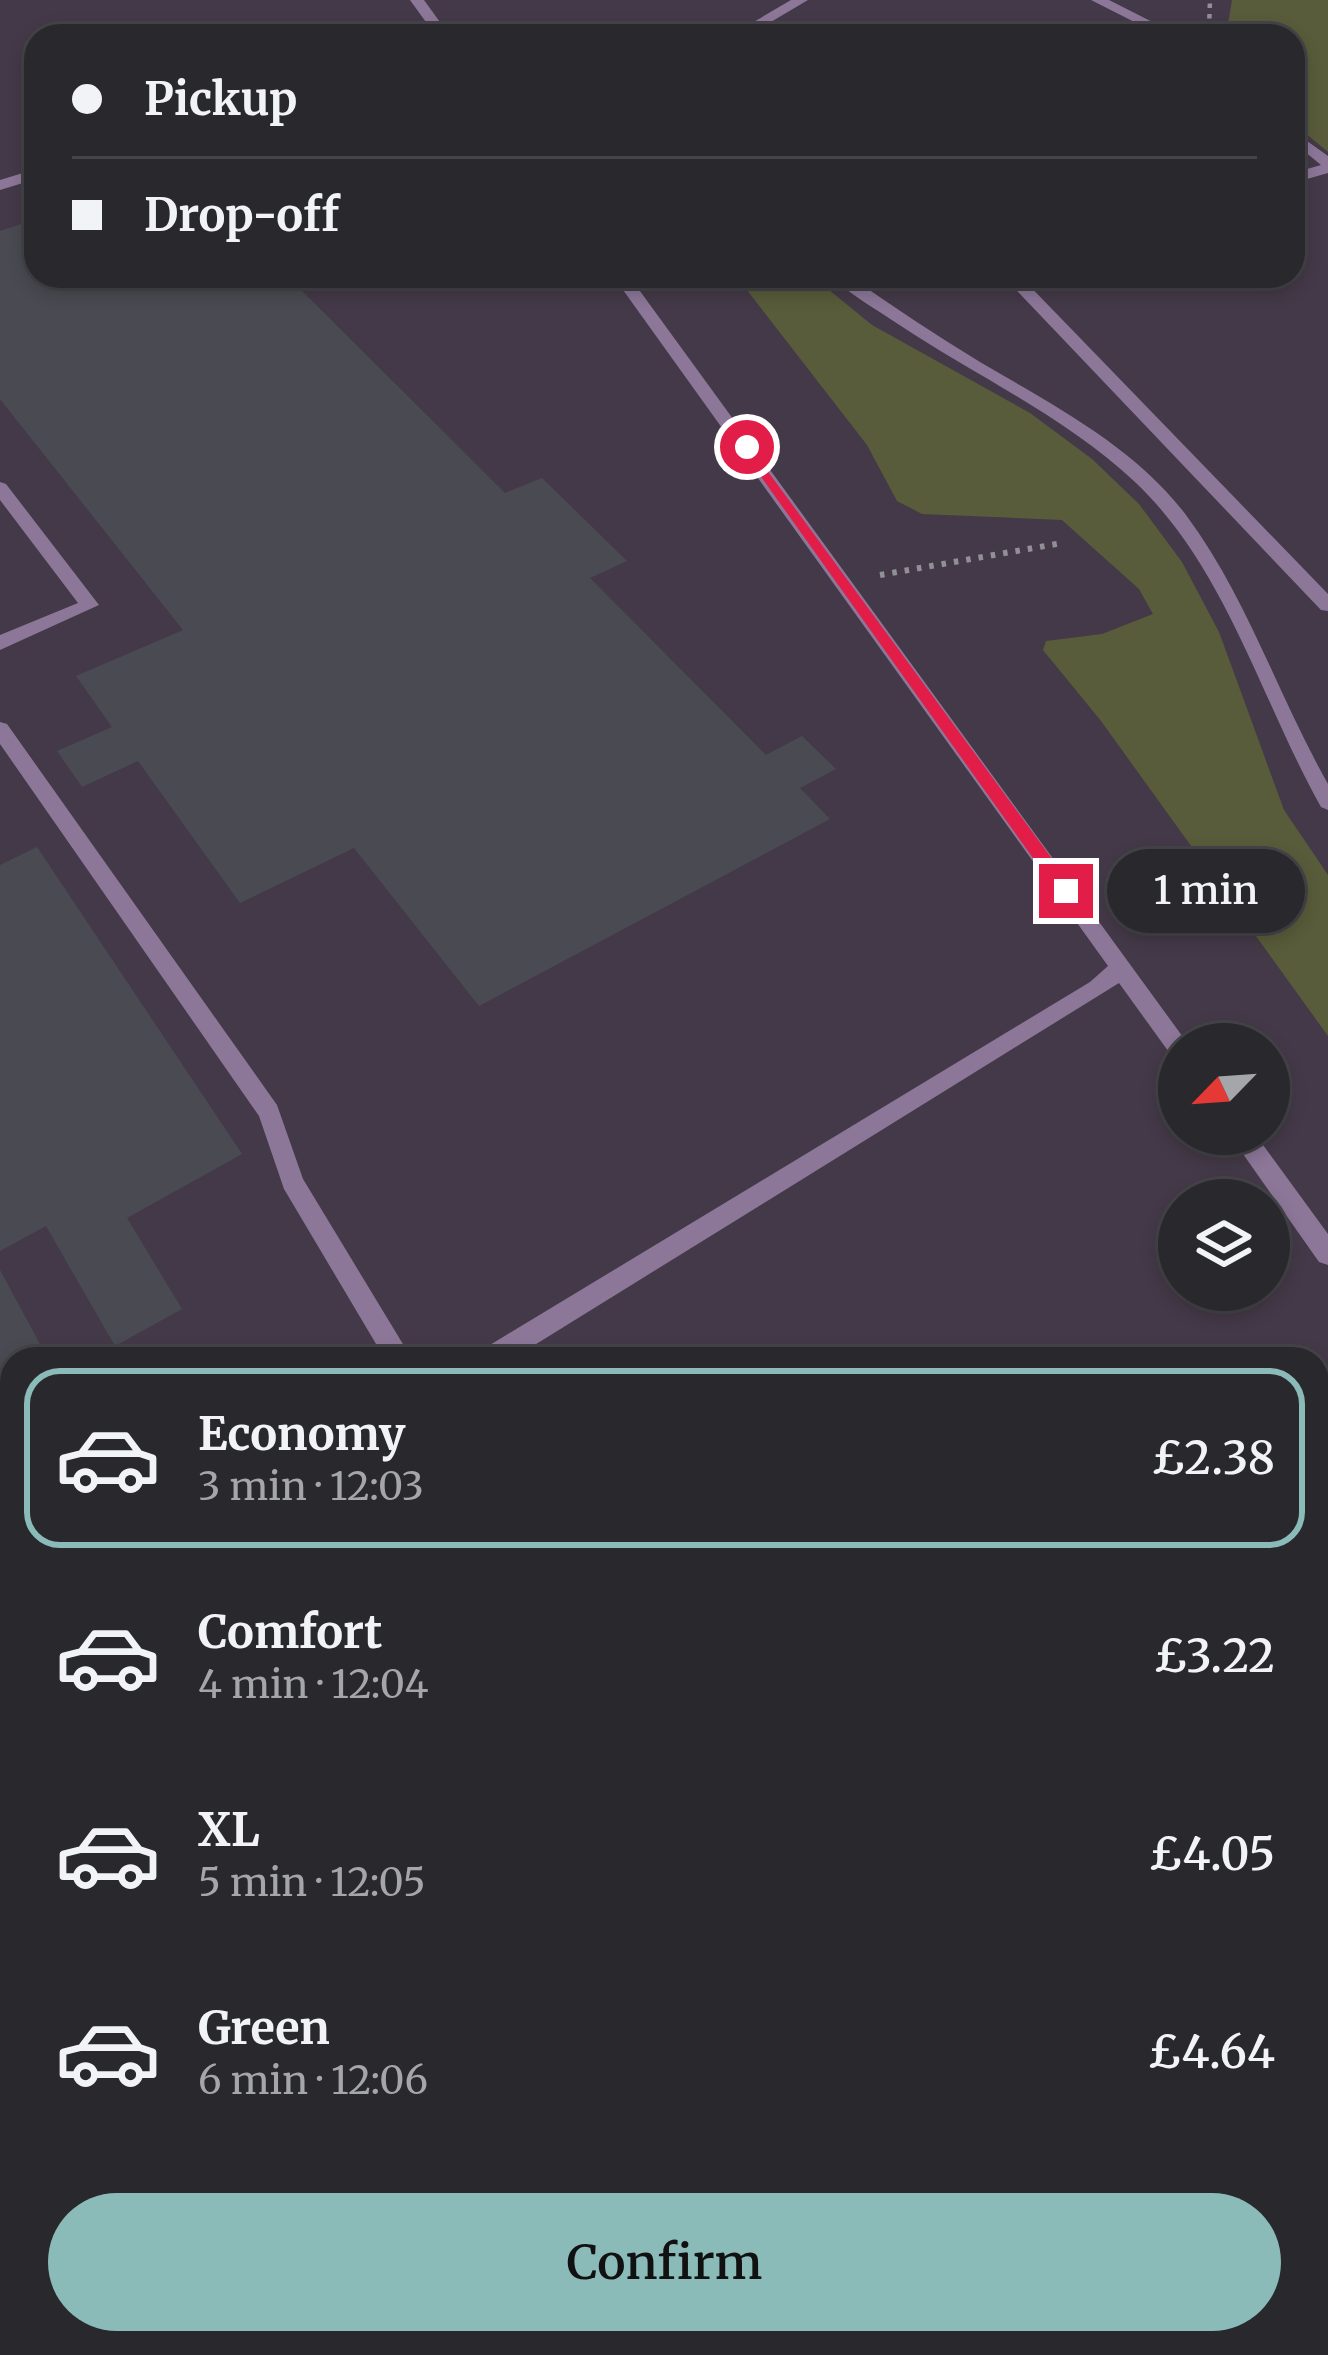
<!DOCTYPE html>
<meta charset="utf-8">
<style>
:root{--surface:#28282d;--page:#303035;--text:#f1f3f6;--muted:#a5a6aa;--line:#444449;--accent:#8bbbb9}
body{margin:0;font-family:Merriweather,serif;background:var(--page);color:var(--text);height:100vh;display:flex;flex-direction:column;font-size:45px;white-space:nowrap}
*{box-sizing:border-box;margin:0}
p{font-size:39px;color:var(--muted)}
.icon{flex:none;width:66px;height:66px;fill:none;stroke:currentColor;stroke-width:2;stroke-linecap:round;stroke-linejoin:round}
.map{position:relative;flex:1;overflow:hidden}
.drawer{position:absolute;left:0px;top:1347px;width:1329px;height:1008px;display:flex;flex-direction:column;background:var(--surface);border-radius:36px 36px 0 0;box-shadow:0 6px 18px #0003,0 0 0 3px var(--line)}
.drawer>*{flex:none}
.top-card{position:absolute;left:24px;top:24px;width:1281px;height:264px;border-radius:36px;box-shadow:0 6px 18px #0003,0 0 0 3px var(--line);display:grid;align-content:center;height:264px;padding:0 48px;background:var(--surface)}
.needle{width:78px;rotate:245deg}
.buttons{position:absolute;left:1158px;top:1023px;display:grid;gap:24px}
.buttons a{display:grid;place-items:center;width:132px;height:132px;border-radius:50%;background:var(--surface);box-shadow:0 6px 18px #0003,0 0 0 3px var(--line);font-size:60px}
.end{position:absolute;width:54px;height:54px;margin:-27px;border:15px solid #e11d48;background:#fff;box-shadow:0 0 0 6px #fff}
.from{border-radius:50%}
.bubble{position:absolute;height:84px;border-radius:42px;background:var(--surface);box-shadow:0 6px 18px #0003,0 0 0 3px var(--line);font-size:39px;font-weight:600;line-height:84px;text-align:center}
.top-card b{display:flex;align-items:center;gap:42px;height:114px;font-size:45px}
.top-card b+b{border-top:3px solid var(--line)}
.top-card i{width:30px;height:30px;background:var(--text)}
ul{padding:21px 0 0;list-style:none}
li{display:flex;align-items:center;gap:36px;height:180px;margin:0 24px 18px;padding:0 24px;border:6px solid transparent;border-radius:36px}
li div{flex:1}
li b{display:block;font-size:45px}
li em{font-style:normal;font-weight:600}
li.selected{border-color:var(--accent)}
li>.icon{width:108px;height:108px;stroke-width:1.5}
.primary-button{display:flex;gap:24px;margin-top:auto;padding:24px 48px}
.primary-button a{flex:1;height:138px;border-radius:72px;background:var(--accent);color:#111;font-size:48px;font-weight:600;line-height:138px;text-align:center}
.map>svg:first-child{display:block}
</style>
<div class="map">
<svg width="1328" height="2355" viewBox="0 0 1328 2355">
<rect width="100%" height="100%" fill="#35353c"/>
<path fill="#443948" fill-rule="evenodd" d="M0,0H1328V2355H0ZM36,36H1293V276H36ZM1179,1044H1269V1134H1179ZM1179,1200H1269V1290H1179ZM12,1359H1317V2343H12Z"/>
<path fill="#585c3a" d="M1232,0H1328V152L1293,123V36H1226Z
M736,276H812L872,325L1030,413L1092,459L1139,504L1182,562L1219,632L1284,810L1328,875V1036L1101,721L1043,650L1046,641L1102,634L1153,614L1139,589L1062,520L922,514L897,501L867,445Z"/>
<path fill="#4a4b52" d="M36,219V276H287L505,493L542,478L627,561L590,578L766,755L802,736L836,769L800,788L830,819L479,1006L354,848L240,903L138,761L82,787L57,751L112,727L76,676L183,630L0,399V231Z
M37,847L242,1154L127,1218L182,1309L115,1346L46,1226L0,1251V865Z
M0,1270L48,1359H12V1666L0,1673Z"/>
<g fill="none" stroke-linecap="round" stroke-linejoin="round">
<path stroke="#909096" stroke-width="4.5" stroke-dasharray="4.5 6" stroke-linecap="butt" d="M1209,29L1210,0"/>
<path stroke="#909096" stroke-width="6" stroke-dasharray="4.5 8" stroke-linecap="butt" d="M880,575L1062,543"/>
<path fill="#8d7799" fill-rule="evenodd" d="M410,0H424L450,36H436Z
M791,0H808L747,36H730Z
M1091,0H1109L1180,36H1162Z
M1293,131L1328,156V173L1293,183V173L1321,165L1293,142Z
M36,169V179L0,190V180Z
M613,276H629L1188,1044H1179V1057L1171,1055L1119,983L512,1359H476L480,1351L1090,982L1108,966Z
M831,276H849C892,306 936,335 980,362C1053,405 1134,446 1186,515C1247,597 1278,696 1328,784V810L1321,807C1261,700 1226,568 1135,482C1066,417 976,376 898,324C876,309 850,295 831,276Z
M1003,276H1020L1328,594V611L1321,610Z
M0,482L6,484L99,605L0,650V635L78,603L0,500Z
M0,722L7,724L277,1105L303,1179L412,1359H385L284,1189L259,1116L0,744Z
M1229,1134H1255L1328,1234V1265L1319,1262Z
M1328,1790V1825L1317,1830V1795Z
M1317,2003L1328,2008V2049L1317,2044Z
M0,2121L12,2127V2203L0,2209Z
M79,2343H113L118,2355H84Z
M681,2343H724L719,2355H676Z
M928,2343H964L969,2355H933Z
M1150,2343H1188L1193,2355H1155Z"/>
</g>
<path fill="#e11d48" d="M747,443L1072,886V896H1060L742,450Z"/>
</svg>
<div class="buttons">
<a><svg class="needle" viewBox="-14 -14 28 28"><path d="M0-13l5 13h-10z" fill="#e53935"/><path d="M0 13l5-13h-10z" fill="#a5a6aa"/></svg></a>
<a><svg class="icon" aria-label="layers" viewBox="0 0 24 24"><path d="M12 4l9 5-9 5-9-5zM3 14l9 5 9-5"/></svg></a>
</div>
<i class="end from" style="left:747px;top:447px"></i>
<i class="end" style="left:1066px;top:891px"></i>
<div class="bubble" style="left:1107px;top:849px;width:198px">1 min</div>
<div class="top-card">
<b><i class="from"></i>Pickup</b>
<b><i></i>Drop-off</b>
</div>
<section class="drawer">
<ul>
<li class="selected"><svg class="icon" aria-label="car" viewBox="0 0 24 24"><path d="M5 17H2v-5l4-1 3-4h7l3 4 3 1v5h-3M9 17h6M6 11h13"/><circle cx="7" cy="17" r="2"/><circle cx="17" cy="17" r="2"/></svg><div><b>Economy</b><p>3 min · 12:03</p></div><em>£2.38</em></li>
<li><svg class="icon" aria-label="car" viewBox="0 0 24 24"><path d="M5 17H2v-5l4-1 3-4h7l3 4 3 1v5h-3M9 17h6M6 11h13"/><circle cx="7" cy="17" r="2"/><circle cx="17" cy="17" r="2"/></svg><div><b>Comfort</b><p>4 min · 12:04</p></div><em>£3.22</em></li>
<li><svg class="icon" aria-label="car" viewBox="0 0 24 24"><path d="M5 17H2v-5l4-1 3-4h7l3 4 3 1v5h-3M9 17h6M6 11h13"/><circle cx="7" cy="17" r="2"/><circle cx="17" cy="17" r="2"/></svg><div><b>XL</b><p>5 min · 12:05</p></div><em>£4.05</em></li>
<li><svg class="icon" aria-label="car" viewBox="0 0 24 24"><path d="M5 17H2v-5l4-1 3-4h7l3 4 3 1v5h-3M9 17h6M6 11h13"/><circle cx="7" cy="17" r="2"/><circle cx="17" cy="17" r="2"/></svg><div><b>Green</b><p>6 min · 12:06</p></div><em>£4.64</em></li>
</ul>
<div class="primary-button"><a>Confirm</a></div>
</section>
</div>
